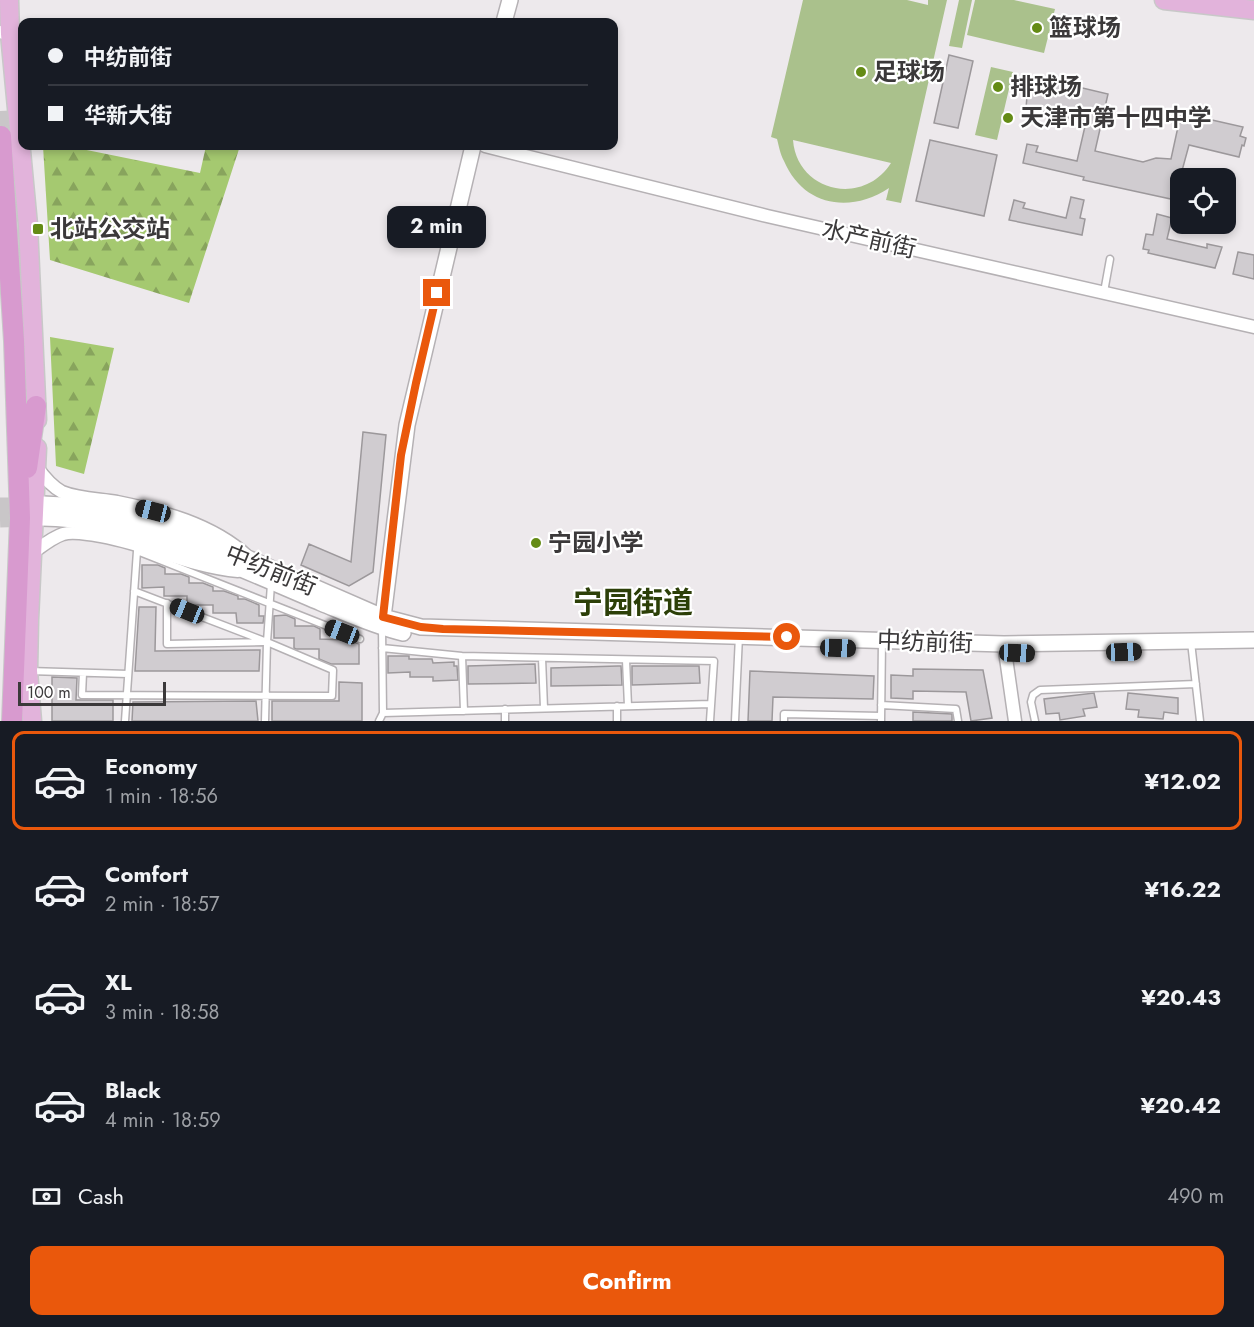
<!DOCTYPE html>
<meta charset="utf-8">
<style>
:root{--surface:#171b24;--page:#242831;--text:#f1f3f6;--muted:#9ea1a6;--line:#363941;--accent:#ea580c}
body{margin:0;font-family:Jost,"Noto Sans SC",sans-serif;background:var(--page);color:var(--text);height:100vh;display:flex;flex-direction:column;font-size:22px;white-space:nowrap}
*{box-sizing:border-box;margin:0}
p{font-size:20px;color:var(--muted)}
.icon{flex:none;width:33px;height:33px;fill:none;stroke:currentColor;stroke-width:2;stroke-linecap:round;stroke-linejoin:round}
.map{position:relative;height:721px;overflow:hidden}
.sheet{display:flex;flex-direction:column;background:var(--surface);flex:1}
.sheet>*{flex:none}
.top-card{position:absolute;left:18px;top:18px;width:600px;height:132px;border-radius:12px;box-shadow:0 3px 9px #0003;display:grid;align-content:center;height:132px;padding:0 30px;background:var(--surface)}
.controls{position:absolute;left:1170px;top:168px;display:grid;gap:12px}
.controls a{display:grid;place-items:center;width:66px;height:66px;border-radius:12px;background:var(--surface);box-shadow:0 3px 9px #0003;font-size:30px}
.scale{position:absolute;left:18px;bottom:15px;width:148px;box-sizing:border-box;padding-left:6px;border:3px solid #3b393a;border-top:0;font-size:16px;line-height:21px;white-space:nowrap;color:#3b393a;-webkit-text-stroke:4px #fff;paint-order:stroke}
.end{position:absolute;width:27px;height:27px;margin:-14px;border:8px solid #ea580c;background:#fff;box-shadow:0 0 0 3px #fff}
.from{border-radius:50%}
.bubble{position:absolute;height:42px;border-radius:12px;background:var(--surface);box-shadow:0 3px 9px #0003;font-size:20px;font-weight:700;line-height:42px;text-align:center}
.car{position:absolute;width:18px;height:36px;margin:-18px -9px;border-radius:8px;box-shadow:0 0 4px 2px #0007;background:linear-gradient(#222 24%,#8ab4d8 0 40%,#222 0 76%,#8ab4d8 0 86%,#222 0)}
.top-card b{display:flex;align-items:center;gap:21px;height:57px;font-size:22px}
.top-card b+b{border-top:2px solid var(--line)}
.top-card i{width:15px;height:15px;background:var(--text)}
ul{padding:10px 0 0;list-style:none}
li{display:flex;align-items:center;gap:18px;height:99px;margin:0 12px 9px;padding:0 18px;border:3px solid transparent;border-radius:12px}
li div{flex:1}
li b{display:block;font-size:22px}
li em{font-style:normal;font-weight:700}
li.current{border-color:var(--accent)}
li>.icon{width:54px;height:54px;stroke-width:1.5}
.pay{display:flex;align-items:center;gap:15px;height:66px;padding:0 30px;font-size:22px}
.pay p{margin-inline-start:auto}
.button{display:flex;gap:12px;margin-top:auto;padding:12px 30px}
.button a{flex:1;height:69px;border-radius:12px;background:var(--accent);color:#fff;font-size:24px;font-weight:700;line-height:69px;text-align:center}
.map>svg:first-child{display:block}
</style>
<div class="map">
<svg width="1254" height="721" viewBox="0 0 1254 721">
<defs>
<pattern id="forest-firs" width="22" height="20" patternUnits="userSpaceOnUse" patternTransform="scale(1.5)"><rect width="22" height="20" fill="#a5c970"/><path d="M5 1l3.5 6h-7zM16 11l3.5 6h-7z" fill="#88a45d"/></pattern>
</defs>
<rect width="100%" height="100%" fill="#ede9ec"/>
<path fill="#aac18c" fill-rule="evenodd" d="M803,0H907L928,5V0H947L901,203L886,200L889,188C850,214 803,206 784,161C780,154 779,146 777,139L771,137ZM793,140L891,163C863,207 797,192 793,140Z
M959,0H972L962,48L949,46Z
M975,0H1014L1055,9L1044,53L967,35Z
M991,67L1013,72L997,140L975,135Z"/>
<path fill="url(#forest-firs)" d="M43,146H67L200,173L206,146H240L189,303L50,260Z
M50,337L114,348L84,474L56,466Z"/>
<path fill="#d0ccd0" stroke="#9c989b" stroke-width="1.5" d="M949,55L973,61L958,128L934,123Z
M1036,77L1108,94L1095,151L1143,162L1156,158L1171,159L1181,113L1243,127L1240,136L1246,138L1244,146L1242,145L1239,157L1189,145L1180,178V201L1083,180L1084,177L1023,163L1027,144L1038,146L1036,152L1077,161L1086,122L1026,108L1028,85L1034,86Z
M930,140L997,155L984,216L916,201Z
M1226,190L1234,192L1229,216H1226Z
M1071,197L1084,200L1080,218L1085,219L1082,235L1009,220L1014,200L1025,203L1023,208L1066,218Z
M1157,214L1172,218L1167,239L1207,248V244L1222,247L1215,268L1148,253L1149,250L1143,249L1146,234L1153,235Z
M1238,252L1254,255V279L1233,274Z
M363,432L386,435L373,572L349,586L301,565L309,544L351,562Z
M142,565H158L165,568V574H181L189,577V583H203L213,587V591H224L238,596V599H245L259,605V616H264L263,623H237L236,613H213V605H187V596H164V587L142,588Z
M139,607H156L155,651L260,650L259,671H135Z
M286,615L295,619V626H314L320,629V639L347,640L359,644V664H331L319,659V649H296L294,648V638H274V616Z
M388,656H409V659H432L433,663L454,662V666H457L458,680L433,681V677H410V672L388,673Z
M535,664L536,683L468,684V666Z
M618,666H621L622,685L551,686V668Z
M632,666H699L700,683L632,685Z
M913,669L983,670L992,718L971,721L966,692L913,691V699L891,698V675L913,676Z
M750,671L874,676L873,699L773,697L772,721H748Z
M52,677L77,678L76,700H113V721H52Z
M339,682L362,683V721H272V701H339Z
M1094,693L1097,707L1083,709L1085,716L1060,720L1059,713L1046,714L1044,699Z
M1128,693L1178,698V714L1164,712L1163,719L1138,717L1139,710L1126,709Z
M256,701L258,721H132L133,702Z
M913,712L952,714V721H913Z"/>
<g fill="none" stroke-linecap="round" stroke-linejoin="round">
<path stroke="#c9c6c8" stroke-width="15" stroke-dasharray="15 8" stroke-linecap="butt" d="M0,505H28
M0,520L30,519"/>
<path stroke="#c9c6c8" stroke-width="20" stroke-dasharray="20 10" stroke-linecap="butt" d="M0,111L1,136"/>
<g stroke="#b5b1b4" stroke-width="9">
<path id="service" d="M1104,292L1110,259
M167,603V644L263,642
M1191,642L1200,721
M382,648L462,656L714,661L710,721
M462,656L464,711
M542,658L544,708
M626,660L628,706
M29,671L128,674
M83,673L82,695L332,696L333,670L267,642L134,591
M881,705L956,709L958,721
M617,706V721
M505,709V721
M383,713L711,704
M125,721L137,551L360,639
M265,721L267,642L271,584
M379,721L383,713L382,628
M735,721L739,636
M784,721V714L881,716
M881,721L882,641
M1035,721L1031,702L1033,695L1040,690L1196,684"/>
</g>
<g stroke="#b5b1b4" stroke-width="15">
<path id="minor" d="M0,32L22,37
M485,146L767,216L1254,327
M36,466C43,476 51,486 62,492C79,499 99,499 117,502C162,511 212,524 247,556
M31,554C41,547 51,538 63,534C73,531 85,534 95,535C144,542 189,567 238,571
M1004,644L1015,721"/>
</g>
<g stroke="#b5b1b4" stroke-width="18">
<path id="tertiary" d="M504,22L510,0
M43,504C83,505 126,512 165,526C194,536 221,550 250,559L383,617L421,627L1004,644L1254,640
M42,518C142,520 230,565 321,603C348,614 374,626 403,633
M382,625L407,425L473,146"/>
</g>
<g stroke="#c8c8c8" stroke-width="21">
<path id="primary" d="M9,0L10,34L28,225L37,420
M1164,0L1254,10
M32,721L28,671L29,620L37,448"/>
</g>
<g stroke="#c8c8c8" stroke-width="22">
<path id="trunk" d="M1,136L14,341L20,518L12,721
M27,468L36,406"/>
</g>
<use href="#service" stroke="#fff" stroke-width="6"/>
<use href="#minor" stroke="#fff" stroke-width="12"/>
<use href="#tertiary" stroke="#fff" stroke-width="15"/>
<use href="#primary" stroke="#e2b3db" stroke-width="18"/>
<use href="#trunk" stroke="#d89acf" stroke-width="20"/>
</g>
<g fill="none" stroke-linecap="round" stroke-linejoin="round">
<path stroke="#ea580c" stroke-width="8" d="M437,293L416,383L401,455L383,617L421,627L443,629L787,637"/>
</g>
<g fill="#648b15" stroke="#fff" stroke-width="2">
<circle cx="1037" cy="28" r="6"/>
<circle cx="861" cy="72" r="6"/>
<circle cx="998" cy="87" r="6"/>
<circle cx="1008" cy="118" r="6"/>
<rect x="32" y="223" width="12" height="12" rx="3"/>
<circle cx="536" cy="543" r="6"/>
</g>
<g text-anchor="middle" stroke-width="4.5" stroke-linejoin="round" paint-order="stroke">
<g font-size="24" font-weight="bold" fill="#3b393a" stroke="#fff" text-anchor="start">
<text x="1049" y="36">篮球场</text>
<text x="873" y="80">足球场</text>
<text x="1010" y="95">排球场</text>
<text x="1020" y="126">天津市第十四中学</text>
<text x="50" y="237">北站公交站</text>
<text x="548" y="551">宁园小学</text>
</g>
<g font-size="24" fill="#3b393a" stroke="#fff">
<text transform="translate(869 239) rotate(13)" y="8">水产前街</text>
<text transform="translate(271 570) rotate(22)" y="8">中纺前街</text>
<text transform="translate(925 642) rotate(2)" y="8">中纺前街</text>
</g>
<g font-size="30" font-weight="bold" fill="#2c3f08" stroke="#fff">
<text x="633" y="613">宁园街道</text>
</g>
</g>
</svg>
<div class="controls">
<a><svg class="icon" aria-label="locate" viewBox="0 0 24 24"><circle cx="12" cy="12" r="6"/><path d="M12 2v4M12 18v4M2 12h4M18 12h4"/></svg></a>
</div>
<div class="scale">100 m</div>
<i class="end from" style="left:787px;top:637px"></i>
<i class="end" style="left:437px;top:293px"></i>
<div class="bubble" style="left:387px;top:206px;width:99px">2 min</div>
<i class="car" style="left:153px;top:511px;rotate:284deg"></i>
<i class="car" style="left:187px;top:611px;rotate:292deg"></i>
<i class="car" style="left:342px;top:632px;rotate:291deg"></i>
<i class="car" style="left:838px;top:648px;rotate:92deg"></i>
<i class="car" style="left:1124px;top:652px;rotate:88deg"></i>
<i class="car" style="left:1017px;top:653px;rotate:92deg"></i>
<div class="top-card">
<b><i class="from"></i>中纺前街</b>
<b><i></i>华新大街</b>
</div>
</div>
<section class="sheet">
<ul>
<li class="current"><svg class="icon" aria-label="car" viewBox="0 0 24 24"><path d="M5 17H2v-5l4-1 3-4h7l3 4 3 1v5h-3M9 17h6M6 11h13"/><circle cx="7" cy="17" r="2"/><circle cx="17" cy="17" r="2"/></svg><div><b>Economy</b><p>1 min · 18:56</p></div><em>¥12.02</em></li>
<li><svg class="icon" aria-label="car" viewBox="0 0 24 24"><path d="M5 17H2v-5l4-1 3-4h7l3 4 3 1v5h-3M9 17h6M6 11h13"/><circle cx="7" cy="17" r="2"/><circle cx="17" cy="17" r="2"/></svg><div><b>Comfort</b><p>2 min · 18:57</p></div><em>¥16.22</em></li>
<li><svg class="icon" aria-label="car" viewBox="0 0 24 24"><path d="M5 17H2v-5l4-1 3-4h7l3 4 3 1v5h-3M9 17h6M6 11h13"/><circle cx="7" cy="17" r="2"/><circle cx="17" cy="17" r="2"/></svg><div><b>XL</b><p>3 min · 18:58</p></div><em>¥20.43</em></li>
<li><svg class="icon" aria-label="car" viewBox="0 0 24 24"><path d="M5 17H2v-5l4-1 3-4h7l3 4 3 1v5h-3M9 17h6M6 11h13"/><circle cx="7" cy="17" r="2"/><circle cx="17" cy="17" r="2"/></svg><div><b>Black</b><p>4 min · 18:59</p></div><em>¥20.42</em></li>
</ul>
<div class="pay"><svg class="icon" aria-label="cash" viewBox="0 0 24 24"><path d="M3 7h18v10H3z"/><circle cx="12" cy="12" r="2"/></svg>Cash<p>490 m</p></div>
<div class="button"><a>Confirm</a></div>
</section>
